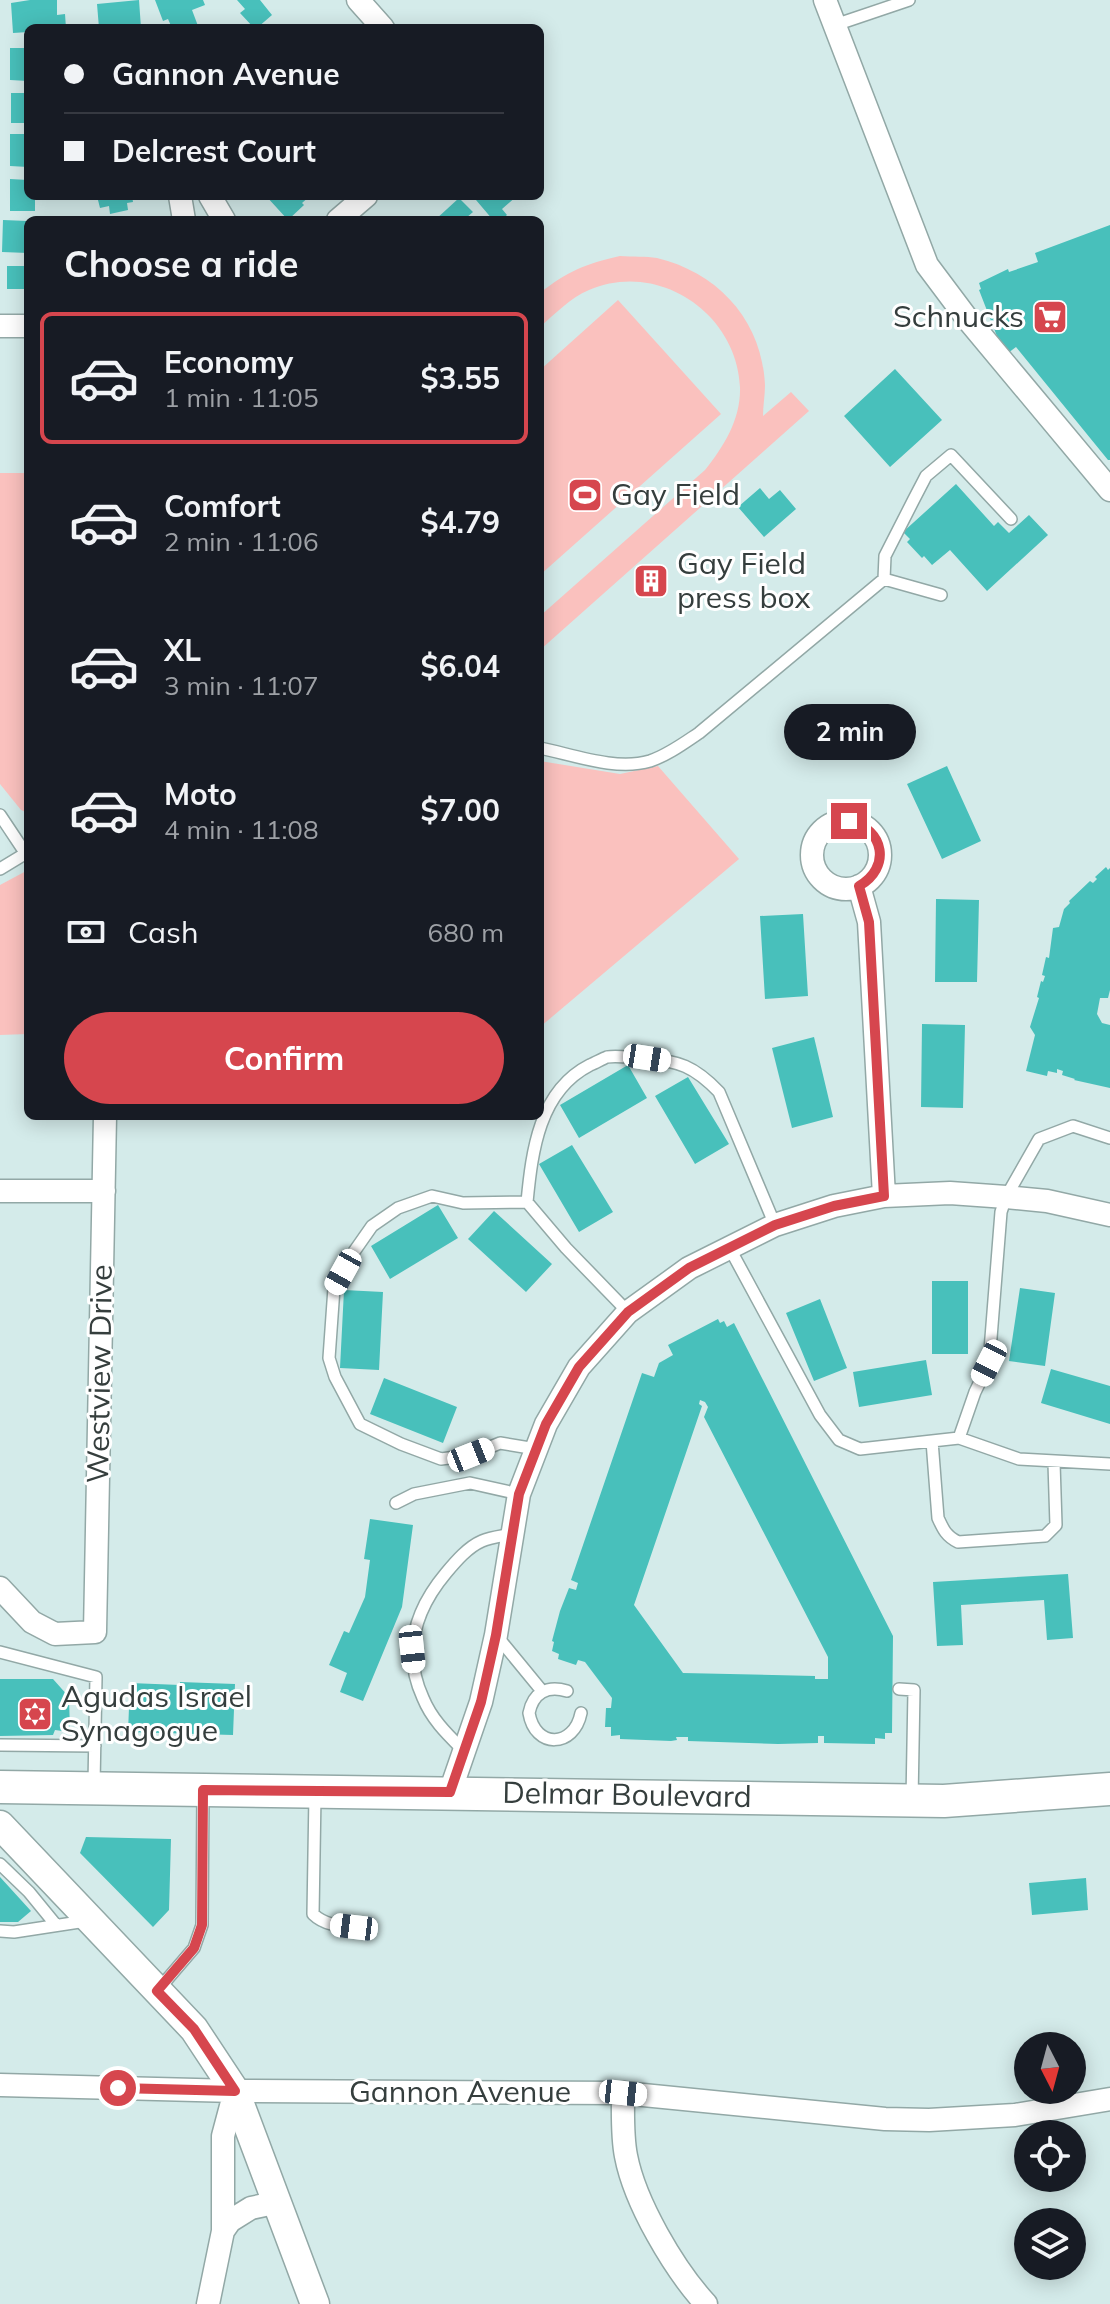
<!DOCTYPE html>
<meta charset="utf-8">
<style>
:root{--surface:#171b24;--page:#20242c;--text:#f1f3f6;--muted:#9ea1a6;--line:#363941;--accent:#d6464e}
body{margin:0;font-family:Mulish,sans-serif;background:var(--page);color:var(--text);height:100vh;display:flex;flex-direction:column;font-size:30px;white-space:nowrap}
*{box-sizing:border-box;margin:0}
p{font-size:26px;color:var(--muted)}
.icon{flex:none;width:44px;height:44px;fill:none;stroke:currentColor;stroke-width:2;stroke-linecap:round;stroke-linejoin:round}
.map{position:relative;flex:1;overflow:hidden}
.sheet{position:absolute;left:24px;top:216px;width:520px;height:904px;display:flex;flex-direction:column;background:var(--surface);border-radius:12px;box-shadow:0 4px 20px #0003}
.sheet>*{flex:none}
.hud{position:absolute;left:24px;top:24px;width:520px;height:176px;border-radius:12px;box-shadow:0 4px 20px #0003;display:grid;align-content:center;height:176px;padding:0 40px;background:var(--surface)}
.needle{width:52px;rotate:174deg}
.tools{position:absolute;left:1014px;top:2032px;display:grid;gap:16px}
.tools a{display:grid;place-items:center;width:72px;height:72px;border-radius:50%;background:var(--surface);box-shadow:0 4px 20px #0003;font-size:40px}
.end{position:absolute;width:36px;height:36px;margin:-18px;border:10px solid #d6464e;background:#fff;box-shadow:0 0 0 4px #fff}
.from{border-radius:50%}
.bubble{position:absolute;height:56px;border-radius:28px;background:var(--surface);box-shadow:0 4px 20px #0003;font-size:26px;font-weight:700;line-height:56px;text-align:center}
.car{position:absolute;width:24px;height:48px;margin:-24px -12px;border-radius:10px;box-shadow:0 0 6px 2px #0007;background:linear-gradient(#fff 24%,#345 0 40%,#fff 0 76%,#345 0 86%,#fff 0)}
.hud b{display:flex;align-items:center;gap:28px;height:76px;font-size:30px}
.hud b+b{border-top:2px solid var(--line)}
.hud i{width:20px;height:20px;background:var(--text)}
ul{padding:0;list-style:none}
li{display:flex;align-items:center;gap:24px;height:132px;margin:0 16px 12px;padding:0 24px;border:4px solid transparent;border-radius:12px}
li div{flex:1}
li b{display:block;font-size:30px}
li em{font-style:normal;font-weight:700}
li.selected{border-color:var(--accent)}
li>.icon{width:72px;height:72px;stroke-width:1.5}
h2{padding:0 40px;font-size:36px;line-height:96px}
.pay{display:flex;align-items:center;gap:20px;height:88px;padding:0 40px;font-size:30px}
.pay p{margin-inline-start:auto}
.button{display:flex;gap:16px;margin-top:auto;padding:16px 40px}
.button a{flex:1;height:92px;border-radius:48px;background:var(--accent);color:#fff;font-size:32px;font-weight:700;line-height:92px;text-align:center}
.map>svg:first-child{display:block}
</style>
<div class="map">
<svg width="1110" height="2304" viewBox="0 0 1110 2304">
<rect width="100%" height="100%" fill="#d4ebea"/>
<path fill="#fac1be" d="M620,256C632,257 646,256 657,258C719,273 762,321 765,385C765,395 763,406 763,416L791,392L809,411L540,650V616L705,470C724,446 741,419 740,387C737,313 658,260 589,290C570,298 555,314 540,327V293C568,271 585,264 620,256Z
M618,300L721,414L540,575V370Z
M0,473H28V813L21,810L0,784Z
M540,761L620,774L658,766L739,859L540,1027Z
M28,870V1034L0,1035V885Z"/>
<path fill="#48c0bb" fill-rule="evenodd" d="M30,0H57V15L65,14L66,28H28V32L13,33L11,3Z
M139,0L141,28H99L97,4Z
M155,0H203L205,5L192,10L198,26L172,28L168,19L163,21Z
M237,0H260L272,15L257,28H254L240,13L245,9Z
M10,48H28V81L10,80Z
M11,93H28V123H11Z
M10,134H28V167L10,166Z
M10,179L28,180V196H35V211H10Z
M97,196H132L133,202L127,203L128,210L110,214L109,206L100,208Z
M266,196H310L302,203L304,205L288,220Z
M481,196H517L502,209L507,215L501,220H493L476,200Z
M459,198L473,212L466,218L467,220H435Z
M3,220L28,221V253L2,252Z
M1110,225V460H1108L1016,347L1008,353L1000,344L979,290L981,289L979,283L1008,269L1009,272L1038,262L1035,253Z
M7,266H28V289H7Z
M895,369L942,420L890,467L844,416Z
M956,484L994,526L998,522L1009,533L1029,515L1048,535L987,591L950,550L932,565L924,556L922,558L907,542L910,539L903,532Z
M760,488L769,499L780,490L796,509L764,537L738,507Z
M947,766L981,841L942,859L907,784Z
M1106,867L1108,870L1110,868V990L1108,998H1100L1097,1014L1102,1023L1110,1025V1088L1074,1080L1075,1079L1062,1075L1063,1071L1057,1069V1073L1048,1071L1047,1076L1026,1071L1035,1035L1030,1027L1039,998L1037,997L1041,981L1043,982L1045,976L1042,975L1046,957L1049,958L1053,928L1059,927L1064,909L1070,903L1069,901L1090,881L1093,883L1097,879L1095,877Z
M936,899L979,900L977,982H935Z
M803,914L808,996L765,999L760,916Z
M922,1024L965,1025L963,1108L921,1107Z
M814,1037L833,1117L792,1128L772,1048Z
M628,1065L647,1098L579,1138L560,1105Z
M688,1077L729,1144L695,1164L655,1096Z
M572,1145L613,1212L579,1232L539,1164Z
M438,1205L458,1238L390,1279L371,1246Z
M494,1211L552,1264L526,1292L468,1239Z
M932,1281H968V1354H932Z
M1020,1288L1055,1293L1045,1366L1009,1361Z
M344,1290L383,1292L379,1370L340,1368Z
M820,1299L847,1368L814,1381L786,1313Z
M718,1319L720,1323L724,1321L727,1327L734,1323L893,1636L892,1733H885V1739L875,1738V1744L824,1743V1736H818V1743L778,1744L688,1741V1737H676L677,1740L671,1741L620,1739V1735L611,1736V1727H605L606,1708H611L612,1698L585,1662L578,1660L576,1665L558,1659L559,1654L552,1651L554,1642L552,1641L560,1611L569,1588L576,1590L578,1583L571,1580L642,1373L654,1377L659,1363L673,1355L668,1345ZM700,1400L705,1402L708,1407L704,1417L828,1657V1679H815V1676L683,1673L634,1605L702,1406L699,1404Z
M926,1360L932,1395L859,1407L853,1372Z
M1051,1369L1110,1386V1424L1041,1403Z
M384,1378L457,1407L443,1443L370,1414Z
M370,1519L413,1525L402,1607L363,1701L340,1692L347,1673L329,1665L344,1631L349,1633L365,1597L370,1560L364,1559Z
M1068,1574L1073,1638L1047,1640L1044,1600L961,1605L963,1645L937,1646L933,1582Z
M0,1679H53L69,1697L70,1732L55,1730L53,1735L0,1736Z
M180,1682L235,1684L233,1735L128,1732L130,1683L180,1685Z
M86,1837L171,1839L169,1910L153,1927L80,1853Z
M0,1877L31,1911L18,1922H0Z
M1086,1878L1088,1910L1032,1915L1029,1883Z"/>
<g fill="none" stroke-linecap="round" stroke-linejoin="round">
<g stroke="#92a8a6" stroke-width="14">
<path id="service" d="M835,25L909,0
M884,579L941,595
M540,748C574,755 616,771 650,761C668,755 684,743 699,733L884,579L885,556L913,501L926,476L951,455L1011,519
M0,815L26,854
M0,869L28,852
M527,1202C532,1151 539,1091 590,1065C595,1063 602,1059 607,1057C617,1055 633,1058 644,1058C679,1061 694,1066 719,1092L775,1225
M729,1247L820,1415L839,1440L860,1449L959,1438L1019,1459L1110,1464
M959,1438L975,1392L989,1363L1001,1212L1006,1197L1039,1139L1073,1126L1110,1138
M932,1441L938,1518C943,1529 946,1536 958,1542L1045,1536L1056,1525L1054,1463
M536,1449L500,1443L471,1455L441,1459L401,1444L360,1424L335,1377L329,1358L334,1288L351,1256L372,1226L398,1208L432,1196L463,1203L527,1202L566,1248L628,1312
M396,1503L414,1494L470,1483L519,1494
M496,1635L542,1691
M0,1652L96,1677L94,1784
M899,1689L914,1690L912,1800
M567,1691C547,1685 533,1693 529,1713C535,1749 574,1748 581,1713
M0,1745L95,1746
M464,1751C448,1735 432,1720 423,1698C402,1652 415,1610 446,1573C456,1561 468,1547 482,1541C491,1537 503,1536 512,1534
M315,1795L313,1914C324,1925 340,1926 354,1927
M0,1864L29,1892L56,1925
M0,1931L14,1932L86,1921
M158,1990L194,1948L202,1925L203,1794"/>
</g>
<g stroke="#92a8a6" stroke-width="25">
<path id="minor" d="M358,0L383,28
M825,0L927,265L969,321L1110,490
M180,196L184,220
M210,196L224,220
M338,220L366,196
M0,326H28
M812 855a34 34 0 1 1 68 0a34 34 0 1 1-68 0Z
M859,886L869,922L884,1196
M0,1191H104
M0,1588L32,1622L55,1634L95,1632L105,1116
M450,1792L481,1702L496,1635L519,1494L546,1424L579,1367L628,1312L689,1268L775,1225L834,1206L884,1196L950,1193L1006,1197L1047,1201L1110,1215
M0,2085L235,2091L623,2093L885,2119L929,2120L1015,2115L1110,2099
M623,2093C623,2114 622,2136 626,2156C635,2203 674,2269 706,2304
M223,2231V2136L235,2091
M208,2304L223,2231L230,2221L251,2208L279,2202"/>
</g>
<g stroke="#92a8a6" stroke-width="31">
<path id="tertiary" d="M0,1825L194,2029L235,2091L315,2304"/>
</g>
<g stroke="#92a8a6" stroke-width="35">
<path id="secondary" d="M0,1787L944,1801L1110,1789"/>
</g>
<use href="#service" stroke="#fff" stroke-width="11"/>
<use href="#minor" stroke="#fff" stroke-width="22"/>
<use href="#tertiary" stroke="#fff" stroke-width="28"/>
<use href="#secondary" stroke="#fff" stroke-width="32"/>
</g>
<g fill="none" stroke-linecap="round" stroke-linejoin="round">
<path stroke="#d6464e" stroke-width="10" d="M118,2088L235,2091L194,2029L157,1991L194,1948L202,1925L203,1790L450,1792L481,1702L496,1635L519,1494L546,1424L579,1367L628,1312L689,1268L775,1225L834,1206L884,1196L869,922L859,886C891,868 885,829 849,821"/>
</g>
<defs>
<g id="supermarket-square" transform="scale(1.8)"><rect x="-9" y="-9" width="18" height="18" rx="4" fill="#d6464e" stroke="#fff"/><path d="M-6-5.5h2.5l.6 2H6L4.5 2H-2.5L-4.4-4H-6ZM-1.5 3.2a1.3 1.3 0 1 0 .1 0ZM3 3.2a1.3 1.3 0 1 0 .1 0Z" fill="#fff"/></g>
<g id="stadium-square" transform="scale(1.8)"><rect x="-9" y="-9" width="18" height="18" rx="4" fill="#d6464e" stroke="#fff"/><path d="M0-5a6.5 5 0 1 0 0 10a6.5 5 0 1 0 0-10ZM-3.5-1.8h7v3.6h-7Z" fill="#fff"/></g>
<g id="building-square" transform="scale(1.8)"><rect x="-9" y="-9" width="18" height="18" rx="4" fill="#d6464e" stroke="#fff"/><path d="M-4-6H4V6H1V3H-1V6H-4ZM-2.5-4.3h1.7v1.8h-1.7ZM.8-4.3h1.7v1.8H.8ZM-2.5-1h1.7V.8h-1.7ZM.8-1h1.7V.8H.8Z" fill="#fff"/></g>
<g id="synagogue-square" transform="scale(1.8)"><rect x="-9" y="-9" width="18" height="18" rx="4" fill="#d6464e" stroke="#fff"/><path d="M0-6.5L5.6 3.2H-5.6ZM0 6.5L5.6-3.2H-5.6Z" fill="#fff"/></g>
</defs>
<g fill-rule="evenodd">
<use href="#supermarket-square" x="1050" y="317"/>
<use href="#stadium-square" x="585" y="495"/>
<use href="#building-square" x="651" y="581"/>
<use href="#synagogue-square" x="35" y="1714"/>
</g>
<g text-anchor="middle" stroke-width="6" stroke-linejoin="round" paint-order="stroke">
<g font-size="30" fill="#353e3d" stroke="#fff" text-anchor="start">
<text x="1024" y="327" text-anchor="end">Schnucks</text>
<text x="611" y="505">Gay Field</text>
<text x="677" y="574">Gay Field<tspan x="677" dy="34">press box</tspan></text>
<text x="61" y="1707">Agudas Israel<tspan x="61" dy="34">Synagogue</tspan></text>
</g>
<g font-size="30" fill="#353e3d" stroke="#fff">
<text transform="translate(100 1374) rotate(-89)" y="10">Westview Drive</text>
<text transform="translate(627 1795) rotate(1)" y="10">Delmar Boulevard</text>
<text x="460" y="2102">Gannon Avenue</text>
</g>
</g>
</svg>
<div class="tools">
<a><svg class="needle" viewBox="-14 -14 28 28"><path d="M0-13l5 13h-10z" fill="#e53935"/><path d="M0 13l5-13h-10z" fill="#9ea1a6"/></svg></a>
<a><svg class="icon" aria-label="locate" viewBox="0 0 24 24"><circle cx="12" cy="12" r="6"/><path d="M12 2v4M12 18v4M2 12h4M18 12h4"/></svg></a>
<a><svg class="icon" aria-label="layers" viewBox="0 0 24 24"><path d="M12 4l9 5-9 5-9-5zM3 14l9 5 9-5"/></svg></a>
</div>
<i class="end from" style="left:118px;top:2088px"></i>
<i class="end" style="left:849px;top:821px"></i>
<div class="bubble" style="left:784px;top:704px;width:132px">2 min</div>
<i class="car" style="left:647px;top:1058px;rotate:99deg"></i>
<i class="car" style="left:343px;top:1272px;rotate:209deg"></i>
<i class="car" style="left:989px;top:1363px;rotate:207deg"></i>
<i class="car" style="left:471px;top:1455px;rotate:68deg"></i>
<i class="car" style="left:412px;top:1649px;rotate:174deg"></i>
<i class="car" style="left:354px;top:1927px;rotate:277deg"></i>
<i class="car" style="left:623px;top:2093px;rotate:96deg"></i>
<div class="hud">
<b><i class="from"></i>Gannon Avenue</b>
<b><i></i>Delcrest Court</b>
</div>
<section class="sheet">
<h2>Choose a ride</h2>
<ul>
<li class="selected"><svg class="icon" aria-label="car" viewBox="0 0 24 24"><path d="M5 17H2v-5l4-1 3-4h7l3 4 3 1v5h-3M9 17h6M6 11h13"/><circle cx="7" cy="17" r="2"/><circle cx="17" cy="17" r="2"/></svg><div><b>Economy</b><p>1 min · 11:05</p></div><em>$3.55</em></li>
<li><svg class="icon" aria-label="car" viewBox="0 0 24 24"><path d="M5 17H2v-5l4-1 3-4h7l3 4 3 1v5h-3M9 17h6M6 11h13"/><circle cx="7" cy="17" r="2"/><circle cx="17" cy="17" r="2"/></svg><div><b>Comfort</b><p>2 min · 11:06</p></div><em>$4.79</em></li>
<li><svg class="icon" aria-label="car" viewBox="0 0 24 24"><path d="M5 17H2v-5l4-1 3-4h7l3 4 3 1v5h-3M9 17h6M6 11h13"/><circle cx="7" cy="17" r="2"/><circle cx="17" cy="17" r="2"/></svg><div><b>XL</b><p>3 min · 11:07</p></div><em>$6.04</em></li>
<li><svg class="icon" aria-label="car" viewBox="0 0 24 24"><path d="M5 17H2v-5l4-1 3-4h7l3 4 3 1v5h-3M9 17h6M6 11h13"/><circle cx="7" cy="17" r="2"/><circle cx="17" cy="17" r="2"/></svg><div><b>Moto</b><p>4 min · 11:08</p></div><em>$7.00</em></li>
</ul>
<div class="pay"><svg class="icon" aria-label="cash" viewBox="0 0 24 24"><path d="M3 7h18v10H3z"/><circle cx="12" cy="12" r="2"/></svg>Cash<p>680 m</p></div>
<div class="button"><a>Confirm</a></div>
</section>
</div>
